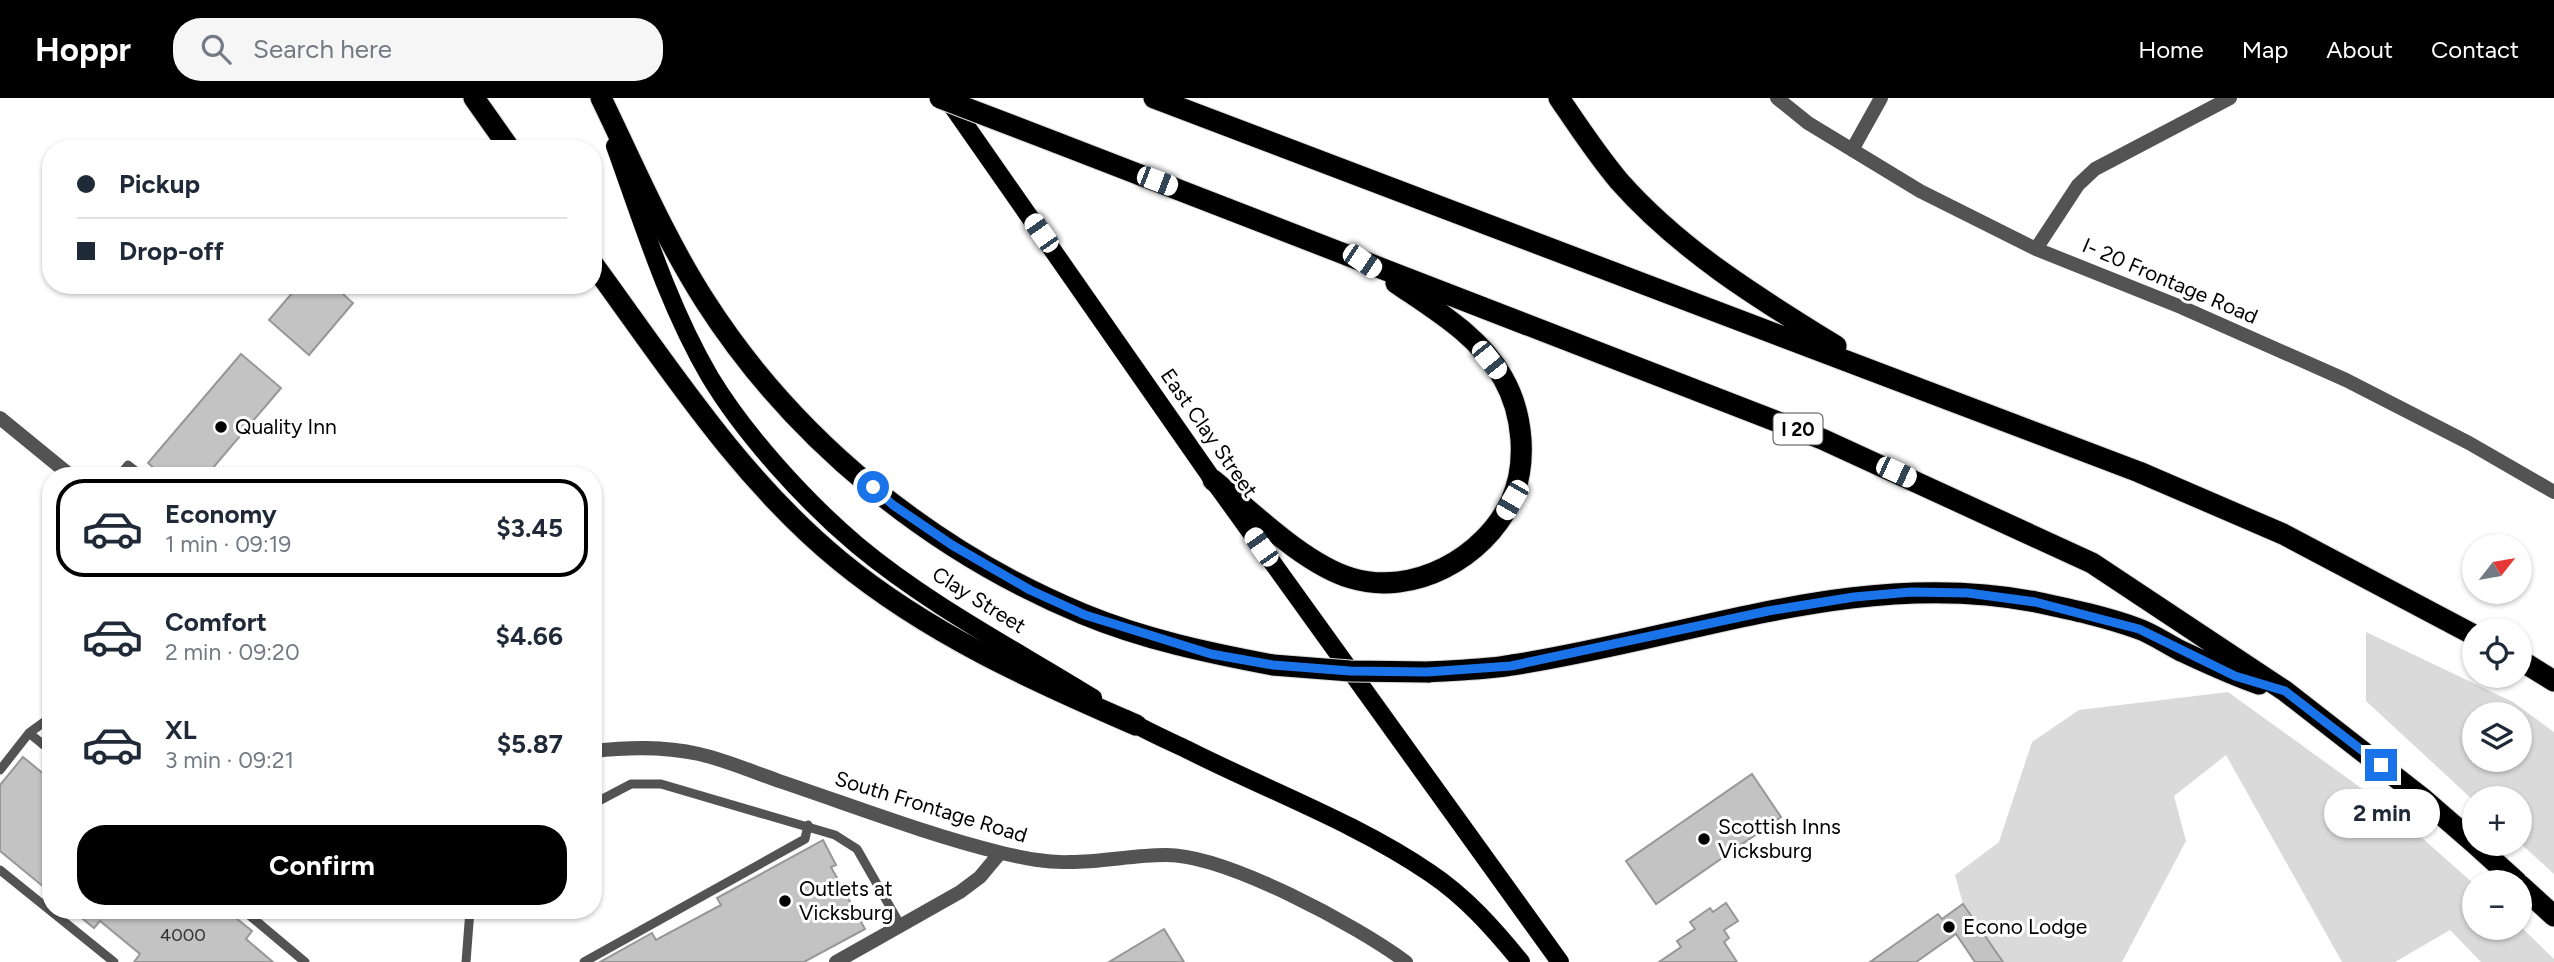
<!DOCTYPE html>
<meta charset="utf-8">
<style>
:root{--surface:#fff;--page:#f6f6f7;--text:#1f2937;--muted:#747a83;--line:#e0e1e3;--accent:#000}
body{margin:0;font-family:Figtree,sans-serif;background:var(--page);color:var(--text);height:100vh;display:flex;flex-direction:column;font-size:26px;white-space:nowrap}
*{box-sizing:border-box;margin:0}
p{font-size:23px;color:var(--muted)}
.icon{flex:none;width:38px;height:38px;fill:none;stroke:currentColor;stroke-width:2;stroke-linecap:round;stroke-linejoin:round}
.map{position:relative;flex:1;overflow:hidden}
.sheet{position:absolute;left:42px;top:369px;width:560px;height:452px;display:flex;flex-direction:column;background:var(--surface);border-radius:28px;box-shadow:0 2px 5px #0004}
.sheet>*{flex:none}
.guide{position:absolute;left:42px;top:42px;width:560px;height:154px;border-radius:28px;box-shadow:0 2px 5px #0004;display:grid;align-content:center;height:154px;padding:0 35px;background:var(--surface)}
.needle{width:46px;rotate:59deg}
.fabs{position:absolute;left:2462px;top:436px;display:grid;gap:14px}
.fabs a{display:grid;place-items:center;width:70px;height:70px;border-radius:50%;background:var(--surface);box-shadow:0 2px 5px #0004;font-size:35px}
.end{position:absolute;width:32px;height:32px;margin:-16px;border:9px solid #1a73e8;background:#fff;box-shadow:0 0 0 4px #fff}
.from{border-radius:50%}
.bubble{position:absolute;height:49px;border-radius:24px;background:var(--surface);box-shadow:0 2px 5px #0004;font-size:23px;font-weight:700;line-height:49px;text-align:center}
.car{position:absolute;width:21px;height:42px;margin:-21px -10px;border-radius:9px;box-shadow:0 0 5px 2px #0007;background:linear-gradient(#fff 24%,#345 0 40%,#fff 0 76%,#345 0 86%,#fff 0)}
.guide b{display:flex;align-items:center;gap:24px;height:66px;font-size:26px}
.guide b+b{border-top:2px solid var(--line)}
.guide i{width:18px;height:18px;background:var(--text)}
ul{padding:12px 0 0;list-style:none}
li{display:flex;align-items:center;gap:21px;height:98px;margin:0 14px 10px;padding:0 21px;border:4px solid transparent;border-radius:28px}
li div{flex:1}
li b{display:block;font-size:26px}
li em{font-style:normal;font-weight:700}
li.selected{border-color:var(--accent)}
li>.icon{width:63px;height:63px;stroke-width:1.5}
.cta{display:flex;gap:14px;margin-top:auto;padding:14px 35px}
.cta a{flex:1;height:80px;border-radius:28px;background:var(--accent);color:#fff;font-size:28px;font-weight:700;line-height:80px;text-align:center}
header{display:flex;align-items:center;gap:42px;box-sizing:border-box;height:98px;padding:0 35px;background:var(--accent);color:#fff}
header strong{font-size:33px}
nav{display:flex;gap:38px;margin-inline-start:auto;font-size:24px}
.search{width:490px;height:63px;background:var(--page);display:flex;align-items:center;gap:18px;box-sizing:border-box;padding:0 24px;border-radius:28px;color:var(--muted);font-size:26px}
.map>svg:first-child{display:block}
</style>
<header>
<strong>Hoppr</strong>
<div class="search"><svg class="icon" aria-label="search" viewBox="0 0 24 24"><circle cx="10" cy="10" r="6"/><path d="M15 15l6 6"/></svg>Search here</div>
<nav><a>Home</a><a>Map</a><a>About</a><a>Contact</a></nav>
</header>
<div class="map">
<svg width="2554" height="864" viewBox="0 0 2554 864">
<rect width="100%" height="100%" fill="#fff"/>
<path fill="#dadada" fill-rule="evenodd" d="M2366,534L2513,604L2554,634V776L2520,745V700H2474V703L2366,603ZM2474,616H2520V662H2474Z
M2228,594L2386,708L2474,786V830L2520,828L2554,861V864H2481L2450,832L2395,864H2342L2226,657L2174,698L2186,743L2122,864H2003L1963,806L1955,777L1999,744L2032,644L2079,612Z"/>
<path fill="#c3c3c3" stroke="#979797" stroke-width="2" d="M299,187H333L353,205L309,257L269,222Z
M241,256L281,290L206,378H163L148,365Z
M23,659L51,682V795L0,753V687Z
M1752,676L1781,719L1656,806L1626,763Z
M823,742L836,767L831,769L865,831L804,864H600L652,835L656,842L721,807L717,800Z
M1726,805L1738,823L1724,832L1729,840L1724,844L1737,864H1659L1681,849L1677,843L1695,831L1690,824L1710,810L1713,814Z
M1963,806L2003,864H1975L1956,836L1916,864H1870L1938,816L1942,821Z
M72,812H226L252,833L246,841L273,864H134L140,856L100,823L94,830Z
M1164,831L1184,864H1109Z"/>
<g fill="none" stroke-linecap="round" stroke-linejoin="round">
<g stroke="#dbdbdb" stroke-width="19">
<path id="primary" d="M948,2L1213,382L1560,864
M615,48C643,126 668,207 710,279C745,337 805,403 857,447C929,507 1014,551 1093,600
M1126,621C1146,633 1167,642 1188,652C1267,692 1357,725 1430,775C1466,799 1494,831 1521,864"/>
</g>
<g stroke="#dbdbdb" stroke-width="23">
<path id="highway" d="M474,0L510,51
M601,0C634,68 664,139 705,203C794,342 931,453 1083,516C1143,541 1209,555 1273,567
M1154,0L2139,374L2283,436L2474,537
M1559,0C1578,28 1597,57 1619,83C1680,152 1758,200 1836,248
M1055,44L1822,341L2092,465L2285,593L2421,699L2474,745
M593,166C669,270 740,381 840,463C929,536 1032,582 1136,627
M1213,382C1251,413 1304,466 1351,480C1413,499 1484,460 1511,403C1528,365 1523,315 1503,280C1480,238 1434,211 1396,185
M2520,562L2554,583
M1428,574C1456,572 1484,572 1512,567C1686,541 1858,469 2036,504C2069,511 2107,519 2139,531C2153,536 2167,546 2181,553C2207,565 2232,577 2259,586
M2475,746L2517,784
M2520,787L2554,818"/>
</g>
<path stroke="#535353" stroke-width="9" d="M119,378L128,367L142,378
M29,635L51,653
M0,672L29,635L51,619
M593,706L631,686H661L835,737L857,751L901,828
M0,772L114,864
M243,812L305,864
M466,864L470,812
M584,864L805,741L808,727"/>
<path stroke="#535353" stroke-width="14" d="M1777,0L1808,25L1920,93L2036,151L2181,209L2346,282L2469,345L2554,394
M1852,52L1881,0
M2036,151L2078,87L2095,71L2230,0
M0,320L71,378
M593,653C629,649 663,648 699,656C726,662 753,674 779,683C851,707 928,737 1002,755C1024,760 1047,765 1070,764C1102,764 1134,757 1165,757C1225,756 1358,828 1406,864
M836,864L960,794L980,779L1000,755"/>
<use href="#primary" stroke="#000" stroke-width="18"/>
<use href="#highway" stroke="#000" stroke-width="21"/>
<g stroke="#dbdbdb" stroke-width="23" stroke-linecap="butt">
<path id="highway-bridge" d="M940,0L1055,44
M1273,567L1350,573L1428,574"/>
</g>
<use href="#highway-bridge" stroke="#000" stroke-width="21"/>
</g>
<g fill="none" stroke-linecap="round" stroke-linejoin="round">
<path stroke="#1a73e8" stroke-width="9" d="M873,389L893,407L952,447L1030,492L1085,517L1211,556L1273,567L1350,573L1427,574L1511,568L1768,513L1854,499L1911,494L1968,495L2035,504L2139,531L2235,578L2285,593L2381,667"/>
</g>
<g fill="#000" stroke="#fff" stroke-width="2.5">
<circle cx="221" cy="329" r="7"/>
<circle cx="1704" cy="741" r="7"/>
<circle cx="785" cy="803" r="7"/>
<circle cx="1949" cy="829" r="7"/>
</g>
<g text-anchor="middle" stroke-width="6" stroke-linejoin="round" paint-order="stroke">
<g font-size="18" fill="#313131">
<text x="183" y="843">4000</text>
</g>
<rect fill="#fff" stroke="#4c4c4c" stroke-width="2" x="1773.5" y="315.5" width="49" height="31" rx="5"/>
<g font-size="19" font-weight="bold" fill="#000">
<text x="1798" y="338">I 20</text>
</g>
<g font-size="21" fill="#000" stroke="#fff">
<text transform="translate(2170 183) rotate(23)" y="7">I- 20 Frontage Road</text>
<text transform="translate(1209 335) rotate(55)" y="7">East Clay Street</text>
<text transform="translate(979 502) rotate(32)" y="7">Clay Street</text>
<text transform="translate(931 709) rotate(17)" y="7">South Frontage Road</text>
</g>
<g font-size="21" fill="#000" stroke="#fff" text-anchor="start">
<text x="235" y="336">Quality Inn</text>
<text x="1718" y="736">Scottish Inns<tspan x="1718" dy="24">Vicksburg</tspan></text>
<text x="799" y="798">Outlets at<tspan x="799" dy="24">Vicksburg</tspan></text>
<text x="1963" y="836">Econo Lodge</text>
</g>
</g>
</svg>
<div class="fabs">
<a><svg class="needle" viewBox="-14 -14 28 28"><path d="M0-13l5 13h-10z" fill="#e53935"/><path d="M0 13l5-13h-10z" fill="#747a83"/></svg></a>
<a><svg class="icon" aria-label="locate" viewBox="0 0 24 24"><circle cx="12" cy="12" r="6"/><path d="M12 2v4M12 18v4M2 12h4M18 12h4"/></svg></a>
<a><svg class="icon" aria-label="layers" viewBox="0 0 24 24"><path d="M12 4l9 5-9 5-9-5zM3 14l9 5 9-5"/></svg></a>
<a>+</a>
<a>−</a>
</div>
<i class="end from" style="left:873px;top:389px"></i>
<i class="end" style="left:2381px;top:667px"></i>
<div class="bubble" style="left:2324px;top:691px;width:116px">2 min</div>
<i class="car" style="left:1157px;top:83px;rotate:111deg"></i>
<i class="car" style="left:1041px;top:135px;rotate:325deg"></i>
<i class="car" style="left:1362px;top:163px;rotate:124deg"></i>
<i class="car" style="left:1489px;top:262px;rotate:141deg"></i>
<i class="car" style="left:1896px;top:374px;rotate:115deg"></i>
<i class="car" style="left:1512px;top:402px;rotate:210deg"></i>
<i class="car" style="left:1261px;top:449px;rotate:325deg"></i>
<div class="guide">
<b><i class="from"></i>Pickup</b>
<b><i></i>Drop-off</b>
</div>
<section class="sheet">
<ul>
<li class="selected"><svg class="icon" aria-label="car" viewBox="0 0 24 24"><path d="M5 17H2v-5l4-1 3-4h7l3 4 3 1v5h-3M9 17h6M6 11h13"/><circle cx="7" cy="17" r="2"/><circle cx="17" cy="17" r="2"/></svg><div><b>Economy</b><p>1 min · 09:19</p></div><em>$3.45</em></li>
<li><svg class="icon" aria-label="car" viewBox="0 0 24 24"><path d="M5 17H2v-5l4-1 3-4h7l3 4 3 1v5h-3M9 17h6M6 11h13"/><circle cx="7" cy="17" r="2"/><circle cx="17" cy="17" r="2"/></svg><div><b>Comfort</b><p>2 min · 09:20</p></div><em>$4.66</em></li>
<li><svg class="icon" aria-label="car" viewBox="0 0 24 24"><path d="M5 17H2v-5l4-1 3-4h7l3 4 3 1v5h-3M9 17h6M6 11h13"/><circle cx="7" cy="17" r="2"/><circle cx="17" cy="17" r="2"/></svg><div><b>XL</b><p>3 min · 09:21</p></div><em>$5.87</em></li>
</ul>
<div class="cta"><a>Confirm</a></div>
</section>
</div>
